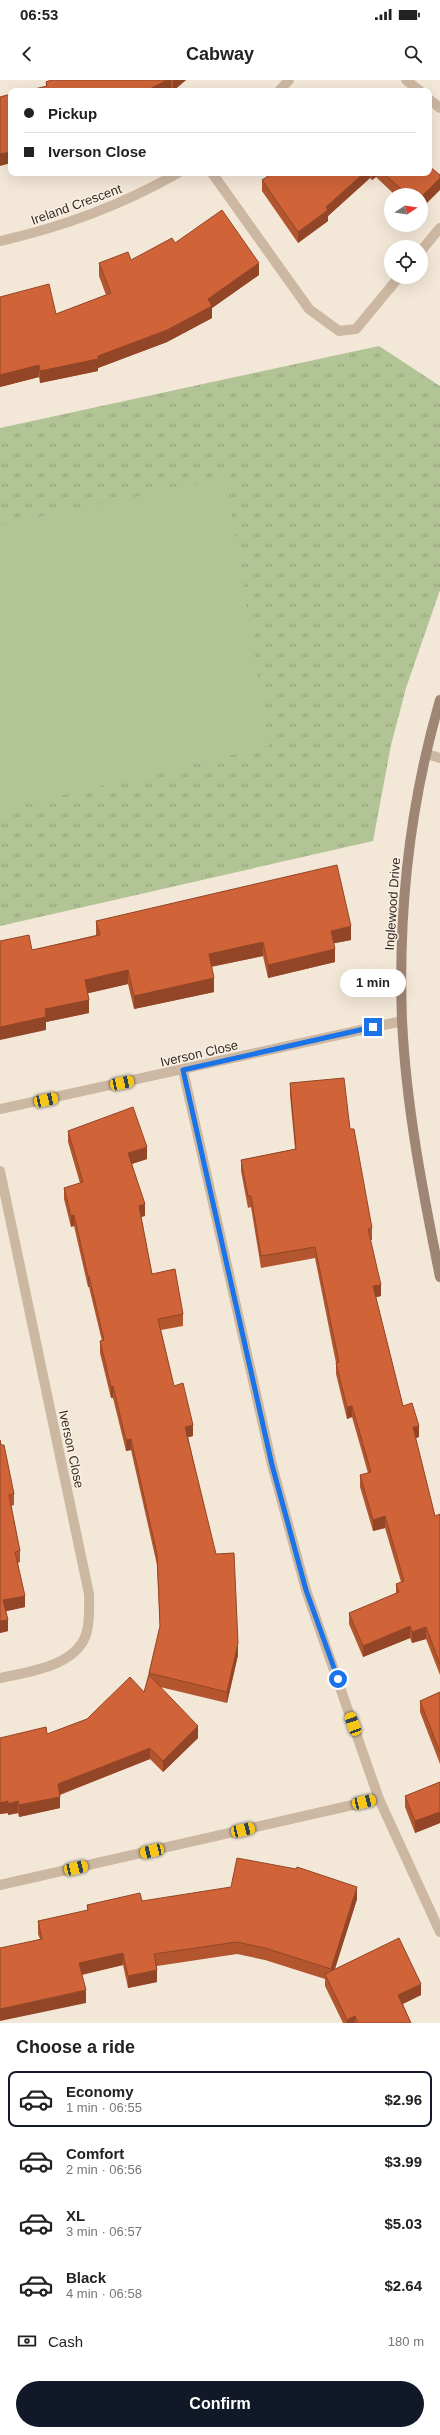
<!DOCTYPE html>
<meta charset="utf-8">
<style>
:root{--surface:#fff;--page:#f6f6f6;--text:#222;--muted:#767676;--line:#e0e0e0;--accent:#111827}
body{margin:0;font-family:Helvetica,sans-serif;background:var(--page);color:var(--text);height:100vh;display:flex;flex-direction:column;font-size:15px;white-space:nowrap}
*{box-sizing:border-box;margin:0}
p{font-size:13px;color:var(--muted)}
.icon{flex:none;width:22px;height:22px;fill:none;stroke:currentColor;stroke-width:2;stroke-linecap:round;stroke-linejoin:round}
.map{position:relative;height:1943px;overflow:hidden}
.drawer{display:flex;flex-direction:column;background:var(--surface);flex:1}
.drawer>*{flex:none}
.guide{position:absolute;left:8px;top:8px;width:424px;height:88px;border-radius:8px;box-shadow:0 4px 16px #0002;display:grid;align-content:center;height:88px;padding:0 16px;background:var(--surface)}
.needle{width:26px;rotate:78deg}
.fabs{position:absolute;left:384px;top:108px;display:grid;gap:8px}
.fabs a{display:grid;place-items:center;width:44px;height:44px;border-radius:50%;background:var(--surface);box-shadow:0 4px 16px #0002;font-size:20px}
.end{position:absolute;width:18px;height:18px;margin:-9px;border:5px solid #1a73e8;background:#fff;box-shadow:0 0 0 2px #fff}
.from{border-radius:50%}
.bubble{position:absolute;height:28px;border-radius:14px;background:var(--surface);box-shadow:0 4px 16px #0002;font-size:13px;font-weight:800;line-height:28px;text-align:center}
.car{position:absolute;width:12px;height:24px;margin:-12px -6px;border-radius:5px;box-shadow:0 0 3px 1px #0007;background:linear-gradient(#f5c518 24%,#345 0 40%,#f5c518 0 76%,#345 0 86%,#f5c518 0)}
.guide b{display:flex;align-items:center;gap:14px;height:38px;font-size:15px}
.guide b+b{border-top:1px solid var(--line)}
.guide i{width:10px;height:10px;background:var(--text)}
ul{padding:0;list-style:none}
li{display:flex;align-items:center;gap:12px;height:56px;margin:0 8px 6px;padding:0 8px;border:2px solid transparent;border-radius:8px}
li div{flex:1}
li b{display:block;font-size:15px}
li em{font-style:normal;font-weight:800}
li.selected{border-color:var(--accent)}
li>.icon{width:36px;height:36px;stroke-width:1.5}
h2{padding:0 16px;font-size:18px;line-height:48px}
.pay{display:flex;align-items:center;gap:10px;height:44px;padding:0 16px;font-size:15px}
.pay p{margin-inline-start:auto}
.action{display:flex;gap:8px;margin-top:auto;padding:8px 16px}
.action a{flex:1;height:46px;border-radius:24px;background:var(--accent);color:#fff;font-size:16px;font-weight:800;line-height:46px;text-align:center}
.status{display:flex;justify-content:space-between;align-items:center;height:28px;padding:0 20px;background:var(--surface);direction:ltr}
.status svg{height:11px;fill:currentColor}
header{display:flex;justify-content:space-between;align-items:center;height:52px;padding:0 16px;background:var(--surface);font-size:18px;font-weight:800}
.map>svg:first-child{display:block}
</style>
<div class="status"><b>06:53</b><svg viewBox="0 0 49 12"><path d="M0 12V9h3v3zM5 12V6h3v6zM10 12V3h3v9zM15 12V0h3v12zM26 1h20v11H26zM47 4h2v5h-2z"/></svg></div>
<header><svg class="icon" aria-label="back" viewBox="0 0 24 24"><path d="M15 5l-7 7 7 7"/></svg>Cabway<svg class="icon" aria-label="search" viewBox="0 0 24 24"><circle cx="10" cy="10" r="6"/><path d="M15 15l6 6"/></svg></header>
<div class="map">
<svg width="440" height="1943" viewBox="0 0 440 1943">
<defs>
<pattern id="grass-tufts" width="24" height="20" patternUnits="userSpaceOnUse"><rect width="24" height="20" fill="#b2c396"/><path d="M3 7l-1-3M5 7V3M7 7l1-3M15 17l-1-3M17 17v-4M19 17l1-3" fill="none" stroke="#929f7a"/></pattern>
</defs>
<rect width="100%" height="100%" fill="#f3e7d7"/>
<path fill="url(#grass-tufts)" d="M379,266L440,306V510L406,608L391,665L373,761L0,846V348Z"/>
<path fill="#b2c396" d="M226,398L269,666L0,730V445Z"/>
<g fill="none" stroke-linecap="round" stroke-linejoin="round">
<path stroke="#ccb7a2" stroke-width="10" d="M212,93L309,229L339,251L356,249L399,197
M421,171L440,148
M183,990L272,1385L306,1510L379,1719L440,1852
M0,1805L379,1719"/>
<path stroke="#ccb7a2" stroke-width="10" d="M406,0L420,11
M279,11L289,0
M429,19L440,28
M0,161C63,147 122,125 178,93
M426,674L440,678
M0,1029L402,941
M0,1091L89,1514C89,1526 90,1539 87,1551C79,1586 28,1592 0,1598"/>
<path stroke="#9f8573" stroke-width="10" d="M440,620C410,723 398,833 402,940C406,1026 423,1113 440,1197"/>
</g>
<path fill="#b35630" d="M51,0H186L173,11L171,9L46,6V2Z
M273,93H429L421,115H395L376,97L372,100L370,98L328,136V141L298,163L262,111V100Z
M175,163L259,195L212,228V238L167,262L98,288V291L40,303L39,297L0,307V217L56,234L106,215L99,196V183L131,180Z
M96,841L351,860L334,863L335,882L268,898L263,876L211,887L214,912L134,929L128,904L88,913L89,933L46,942V950L32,870L96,855Z
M290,1003L350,1049L372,1148V1160H370L381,1216L376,1217L403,1326L419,1357L415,1358L435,1436H440V1595L426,1559L412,1563L410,1558L363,1577L349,1544V1533L396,1514V1504L401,1502L385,1448L373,1451L360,1407V1395L368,1393L352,1337L347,1339L336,1294V1283L315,1178L261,1188L251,1127L248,1128L241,1091V1080L295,1069L290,1015Z
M68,1051L147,1079L132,1084L145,1136L141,1137L152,1194L183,1234V1246L161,1250L174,1306L193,1356L188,1357L238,1575L227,1623L160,1607L198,1658L163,1692L150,1679L60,1715V1728L19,1737L18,1733L8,1735V1733L0,1734V1658L47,1654L87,1639L144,1612L160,1548L157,1485L131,1370L126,1371L113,1318H111L100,1273V1261H102L89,1207H88L74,1146L71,1147L64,1119V1108L80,1103L68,1062Z
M0,1360L14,1414V1425L11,1426L20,1471V1482L18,1483L25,1527L6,1531L8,1551L0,1553Z
M440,1612V1684L420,1632V1621Z
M440,1702V1743L415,1753L405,1727V1716Z
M357,1819L335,1889L421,1915L403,1924L411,1943H343L325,1906V1899L265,1880L237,1874L157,1886V1902L128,1908L123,1885L82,1895L86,1923L40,1859L38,1854V1841L87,1831V1825L142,1821Z"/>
<path fill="#924627" d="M167,0H171V9L167,11H146Z
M173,0H186L173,11Z
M11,72V83L0,86V74Z
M364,93H370V98L328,136V141L298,163V152Z
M372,93H376V97L372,100Z
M440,98V110L421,129V117Z
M259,183V195L212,228V238L167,262L98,288V291L40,303V291L98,276L208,219Z
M39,285V297L0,307V295Z
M351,846V860L331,864V851Z
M263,862V876L209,887V874Z
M335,869V882L268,898V885Z
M128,890V904L85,914V900Z
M214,898V912L134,929V916Z
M89,920V933L46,942V950L0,960V947L45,929Z
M147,1067V1079L128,1085V1073Z
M145,1124V1136L139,1137V1126Z
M74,1135V1146L71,1147V1136Z
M88,1196H89V1207H88Z
M381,1205V1216L373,1218V1206Z
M113,1306V1318H111V1307Z
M352,1326V1337L347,1339V1327Z
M193,1345V1356L185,1358V1347Z
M419,1346V1357L413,1359V1347Z
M131,1359V1370L126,1371V1360Z
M385,1436V1448L373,1451V1440Z
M25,1516V1527L3,1532V1520Z
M8,1540V1551L0,1553V1541Z
M410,1546V1558L363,1577V1566Z
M426,1547V1559L412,1563V1552Z
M238,1563V1575L227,1623V1612Z
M198,1646V1658L163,1692V1681Z
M150,1668V1679L58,1715V1704Z
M60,1717V1728L19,1737V1725Z
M8,1721V1733L0,1734V1723Z
M18,1721V1733L8,1735V1724Z
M440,1732V1743L415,1753V1741Z
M357,1807V1819L331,1901V1889Z
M123,1873V1885L79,1895V1883Z
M157,1890V1902L128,1908V1896Z
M421,1904V1915L398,1926V1915Z
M86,1910V1923L0,1941V1929Z
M355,1936V1943H347V1940Z"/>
<path fill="#d06438" stroke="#924627" d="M51,0H167L146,11H26L47,6L46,2Z
M11,14V72L0,74V17Z
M429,86L440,95V98L421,117V115H408L383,93H429Z
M273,93H364L326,127L328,130L298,152L262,100Z
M222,130L259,183L208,219L212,226L167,250L98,276V279L40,291L39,285L0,295V217L49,204L56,234L111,213L99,183L128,172L131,180L172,158L175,163Z
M337,785L351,846L331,851L335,869L268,885L263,862L209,874L214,898L134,916L128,890L85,900L89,920L45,929L46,937L0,947V861L29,855L32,870L100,855L96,841Z
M344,998L350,1049H354L372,1148L368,1149L381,1205L373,1206L403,1326L412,1323L419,1346L413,1347L435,1436L440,1434V1584L426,1547L412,1552L410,1546L363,1566L349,1533L399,1512L396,1504L404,1501L385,1436L373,1440L360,1395L371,1392L352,1326L347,1327L336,1283L339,1282L315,1167L261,1176L251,1116H248L241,1080L296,1069L290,1003Z
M133,1027L147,1067L128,1073L145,1124L139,1126L152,1194L175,1189L183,1234L158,1239L174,1306L183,1303L193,1345L185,1347L216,1474L234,1473L238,1563L227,1612L149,1593L160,1546L157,1474L131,1359L126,1360L113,1306L111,1307L100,1261L104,1260L89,1196H88L74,1135L71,1136L64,1108L83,1102L68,1051Z
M0,1360L1,1365H4L14,1414L9,1415L20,1471L15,1472L25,1516L3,1520L8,1540L0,1541Z
M149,1595L198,1646L163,1681L150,1668L58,1704L60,1717L19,1725L18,1721L8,1724V1721L0,1723V1658L46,1647L47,1654L87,1639L130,1597L144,1612Z
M440,1612V1672L420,1621Z
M440,1702V1732L415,1741L405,1716Z
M237,1778L296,1789L297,1787L357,1807L331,1889L265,1868L237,1862L154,1874L157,1890L128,1896L123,1873L79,1883L86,1910L0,1929V1868L42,1859L38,1841L88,1830L87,1825L140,1813L142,1821L231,1807Z
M399,1858L421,1904L398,1915L411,1943H358L355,1936L347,1940L325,1894Z"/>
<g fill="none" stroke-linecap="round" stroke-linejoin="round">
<path stroke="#1a73e8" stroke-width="5" d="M338,1599L306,1510L272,1385L183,990L373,947"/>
</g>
<g text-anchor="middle" stroke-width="3" stroke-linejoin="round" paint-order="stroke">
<g font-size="13" fill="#362b25" stroke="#faf1e3">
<text transform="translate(76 124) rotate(-20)" y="5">Ireland Crescent</text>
<text transform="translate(392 824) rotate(-86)" y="5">Inglewood Drive</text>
<text transform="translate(199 973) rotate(-13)" y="5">Iverson Close</text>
<text transform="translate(72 1369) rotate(78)" y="5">Iverson Close</text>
</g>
</g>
</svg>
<div class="fabs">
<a><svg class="needle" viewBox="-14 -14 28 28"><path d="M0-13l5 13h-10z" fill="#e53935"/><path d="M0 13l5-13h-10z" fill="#767676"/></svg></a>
<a><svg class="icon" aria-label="locate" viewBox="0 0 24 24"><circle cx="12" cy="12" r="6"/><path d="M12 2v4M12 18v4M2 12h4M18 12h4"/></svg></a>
</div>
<i class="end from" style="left:338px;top:1599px"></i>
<i class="end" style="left:373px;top:947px"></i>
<div class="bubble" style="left:340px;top:889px;width:66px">1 min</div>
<i class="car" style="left:122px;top:1003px;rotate:78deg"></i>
<i class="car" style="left:46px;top:1020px;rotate:78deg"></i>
<i class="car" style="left:353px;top:1644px;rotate:340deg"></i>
<i class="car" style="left:364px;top:1722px;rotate:77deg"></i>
<i class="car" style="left:243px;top:1750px;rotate:77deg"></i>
<i class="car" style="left:152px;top:1771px;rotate:257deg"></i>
<i class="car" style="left:76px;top:1788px;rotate:77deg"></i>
<div class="guide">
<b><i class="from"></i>Pickup</b>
<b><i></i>Iverson Close</b>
</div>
</div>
<section class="drawer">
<h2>Choose a ride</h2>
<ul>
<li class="selected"><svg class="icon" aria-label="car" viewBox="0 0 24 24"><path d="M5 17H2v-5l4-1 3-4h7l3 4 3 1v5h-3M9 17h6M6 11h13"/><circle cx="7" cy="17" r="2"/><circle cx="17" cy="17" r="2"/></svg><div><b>Economy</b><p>1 min · 06:55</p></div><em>$2.96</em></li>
<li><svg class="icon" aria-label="car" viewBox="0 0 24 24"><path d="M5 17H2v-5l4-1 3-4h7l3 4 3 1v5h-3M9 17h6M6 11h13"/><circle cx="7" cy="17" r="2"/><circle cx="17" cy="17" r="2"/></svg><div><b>Comfort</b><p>2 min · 06:56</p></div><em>$3.99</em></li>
<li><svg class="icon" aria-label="car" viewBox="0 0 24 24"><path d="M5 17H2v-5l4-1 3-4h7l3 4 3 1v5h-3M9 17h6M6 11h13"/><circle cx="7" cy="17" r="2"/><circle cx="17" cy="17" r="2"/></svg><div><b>XL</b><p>3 min · 06:57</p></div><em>$5.03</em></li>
<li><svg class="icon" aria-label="car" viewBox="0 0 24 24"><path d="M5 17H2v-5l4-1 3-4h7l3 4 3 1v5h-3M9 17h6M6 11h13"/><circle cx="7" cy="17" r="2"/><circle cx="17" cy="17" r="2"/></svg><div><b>Black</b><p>4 min · 06:58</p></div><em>$2.64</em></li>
</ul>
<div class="pay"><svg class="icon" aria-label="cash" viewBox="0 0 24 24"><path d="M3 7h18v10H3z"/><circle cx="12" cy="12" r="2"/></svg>Cash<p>180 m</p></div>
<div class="action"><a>Confirm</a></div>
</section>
